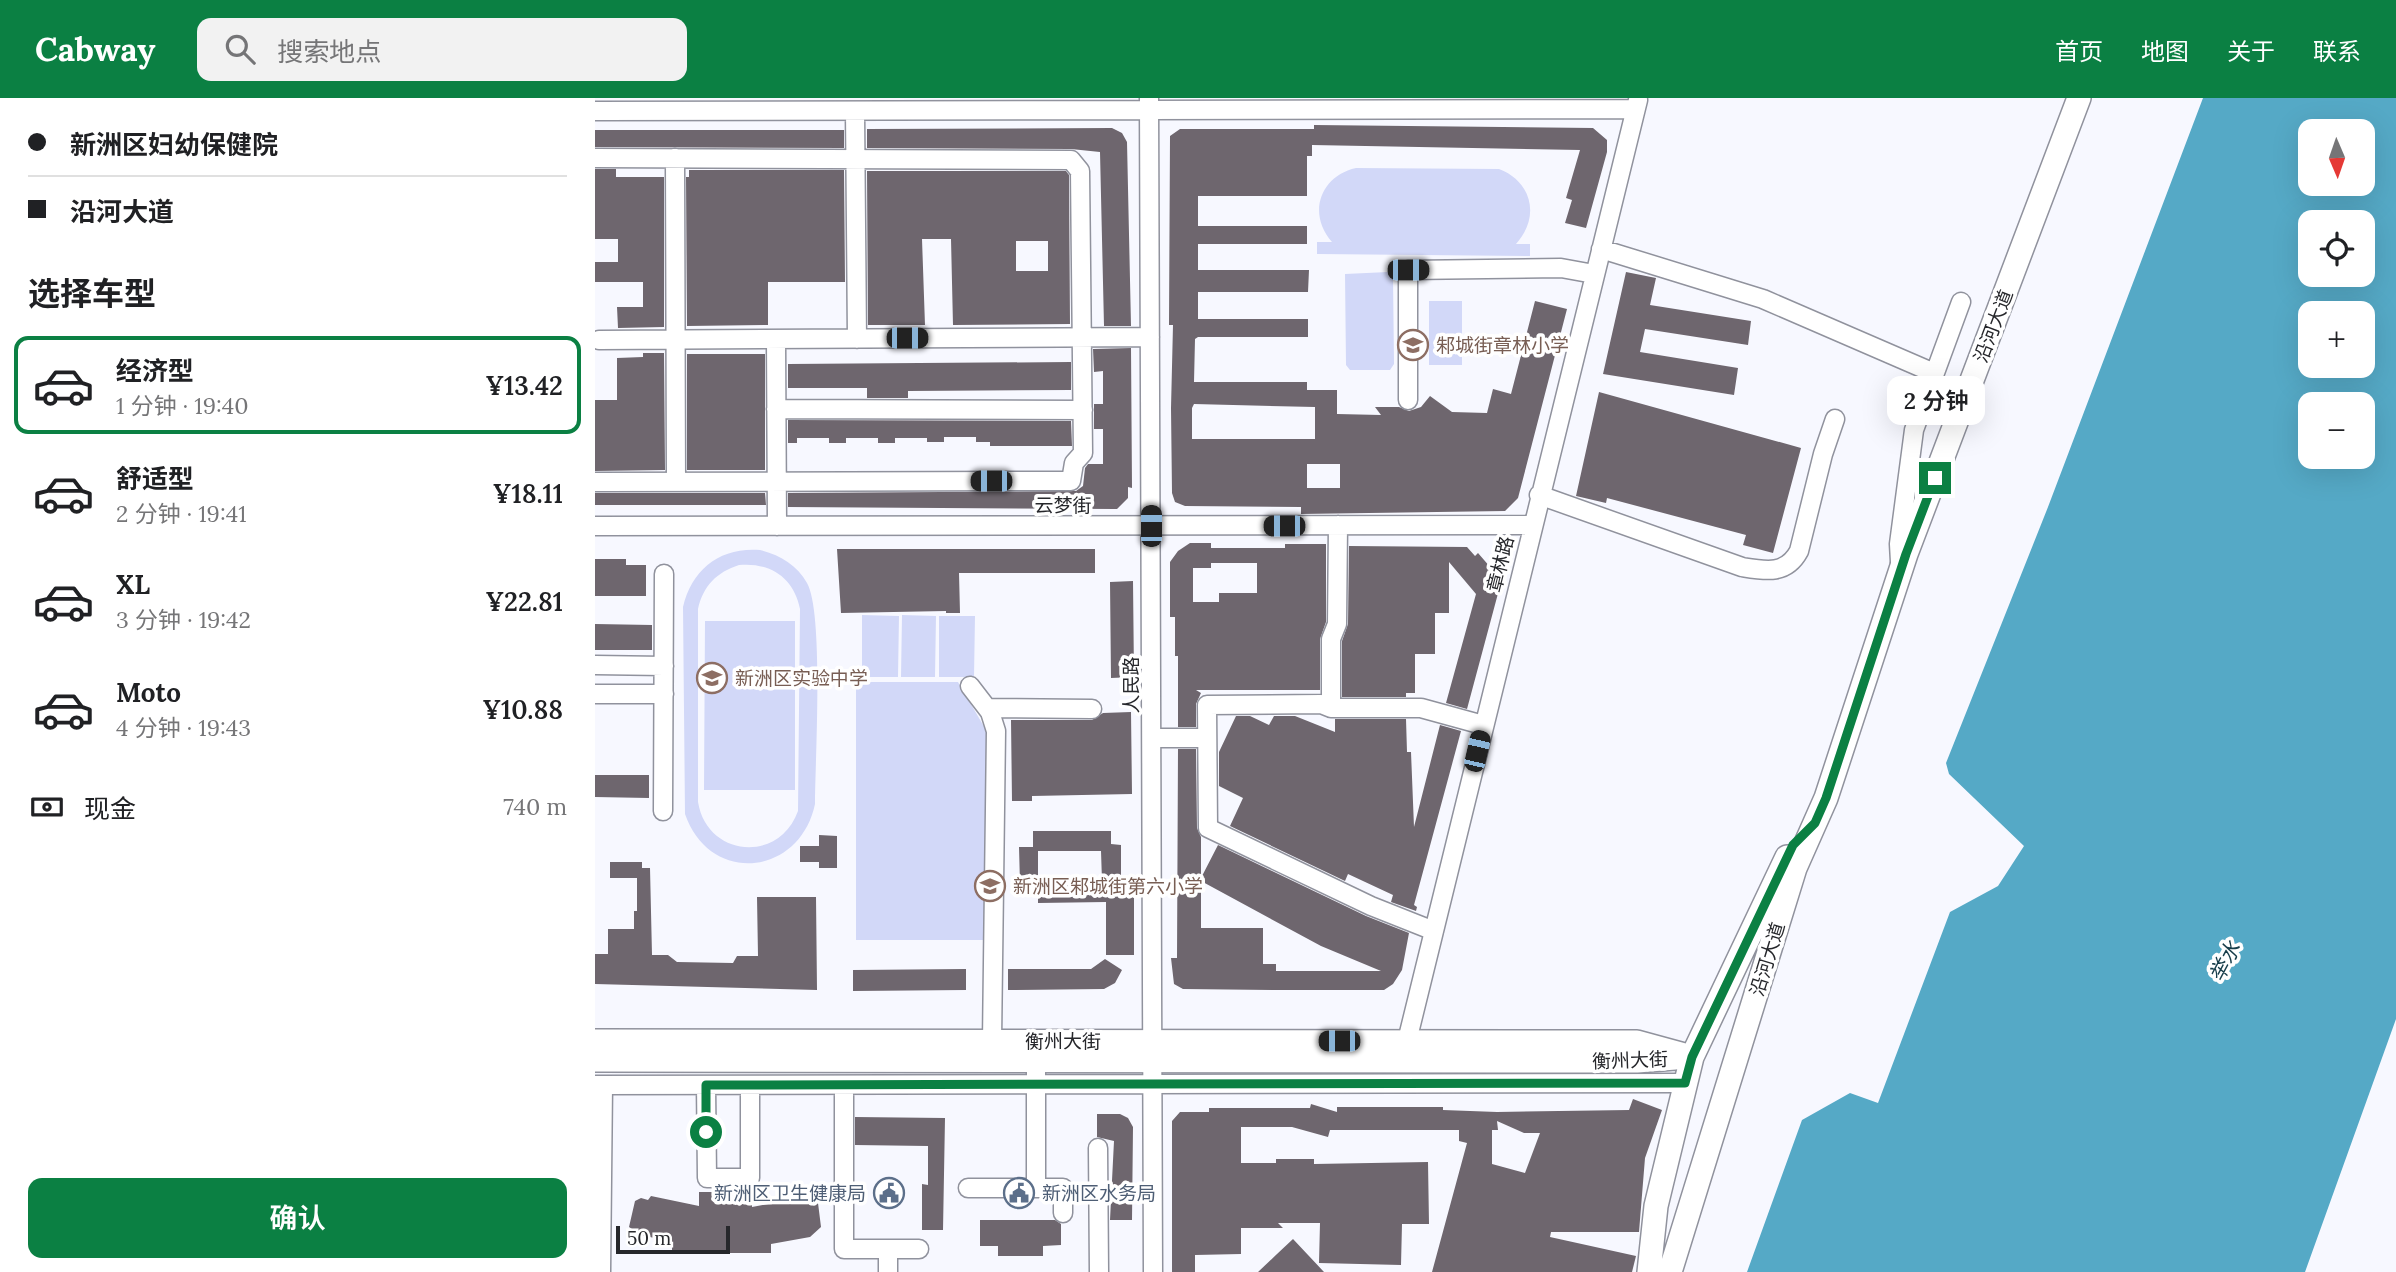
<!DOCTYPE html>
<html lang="zh">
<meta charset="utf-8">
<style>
:root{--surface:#fff;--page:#f2f2f2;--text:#202124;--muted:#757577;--line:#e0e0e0;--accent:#0b8043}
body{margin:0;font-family:Lora,"Noto Sans SC",serif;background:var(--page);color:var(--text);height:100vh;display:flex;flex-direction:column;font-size:26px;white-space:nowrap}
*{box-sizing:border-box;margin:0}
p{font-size:23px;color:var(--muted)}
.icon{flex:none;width:38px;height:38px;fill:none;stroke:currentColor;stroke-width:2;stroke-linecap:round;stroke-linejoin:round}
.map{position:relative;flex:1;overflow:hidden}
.sheet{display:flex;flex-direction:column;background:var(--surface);width:595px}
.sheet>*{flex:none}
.top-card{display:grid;align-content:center;height:154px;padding:0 28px;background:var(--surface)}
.needle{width:46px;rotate:178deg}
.buttons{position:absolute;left:1703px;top:21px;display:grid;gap:14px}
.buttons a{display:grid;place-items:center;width:77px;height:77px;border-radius:14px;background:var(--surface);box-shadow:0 7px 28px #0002;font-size:35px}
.scale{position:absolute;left:21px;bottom:18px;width:114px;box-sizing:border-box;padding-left:7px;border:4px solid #26272b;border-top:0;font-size:19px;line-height:24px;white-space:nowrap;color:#26272b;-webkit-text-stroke:5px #fff;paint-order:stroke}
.end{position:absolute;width:32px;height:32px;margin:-16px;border:9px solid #0b8043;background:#fff;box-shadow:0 0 0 4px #fff}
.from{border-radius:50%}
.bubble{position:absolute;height:49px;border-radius:14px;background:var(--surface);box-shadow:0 7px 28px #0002;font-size:23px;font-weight:600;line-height:49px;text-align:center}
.car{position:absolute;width:21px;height:42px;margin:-21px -10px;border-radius:9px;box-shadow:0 0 5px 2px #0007;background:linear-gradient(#222 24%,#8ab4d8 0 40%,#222 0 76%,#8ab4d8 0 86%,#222 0)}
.top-card b{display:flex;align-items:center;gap:24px;height:66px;font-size:26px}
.top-card b+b{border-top:2px solid var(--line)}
.top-card i{width:18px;height:18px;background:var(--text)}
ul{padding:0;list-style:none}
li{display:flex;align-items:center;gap:21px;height:98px;margin:0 14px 10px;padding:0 14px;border:4px solid transparent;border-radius:14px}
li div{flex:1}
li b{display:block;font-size:26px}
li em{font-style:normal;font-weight:600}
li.on{border-color:var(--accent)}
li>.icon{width:63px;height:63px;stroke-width:1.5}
h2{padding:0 28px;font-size:32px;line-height:84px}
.pay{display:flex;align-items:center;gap:18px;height:77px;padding:0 28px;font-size:26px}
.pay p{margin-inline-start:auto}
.button{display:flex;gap:14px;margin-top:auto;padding:14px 28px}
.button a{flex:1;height:80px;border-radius:14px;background:var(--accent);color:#fff;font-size:28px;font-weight:600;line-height:80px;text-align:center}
header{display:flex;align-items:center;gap:42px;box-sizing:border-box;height:98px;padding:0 35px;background:var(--accent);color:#fff}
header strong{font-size:33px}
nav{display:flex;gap:38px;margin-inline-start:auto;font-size:24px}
.search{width:490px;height:63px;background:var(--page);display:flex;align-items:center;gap:18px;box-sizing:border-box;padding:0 24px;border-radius:14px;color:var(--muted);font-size:26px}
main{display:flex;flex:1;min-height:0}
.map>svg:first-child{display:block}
</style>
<header>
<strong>Cabway</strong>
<div class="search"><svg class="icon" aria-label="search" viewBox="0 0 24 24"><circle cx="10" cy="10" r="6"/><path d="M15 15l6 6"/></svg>搜索地点</div>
<nav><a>首页</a><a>地图</a><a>关于</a><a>联系</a></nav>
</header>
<main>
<section class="sheet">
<div class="top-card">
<b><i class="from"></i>新洲区妇幼保健院</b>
<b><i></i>沿河大道</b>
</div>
<h2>选择车型</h2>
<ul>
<li class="on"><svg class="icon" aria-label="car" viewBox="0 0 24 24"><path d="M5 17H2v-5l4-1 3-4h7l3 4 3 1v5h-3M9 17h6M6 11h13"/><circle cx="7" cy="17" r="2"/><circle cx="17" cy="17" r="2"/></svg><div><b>经济型</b><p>1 分钟 · 19:40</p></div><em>¥13.42</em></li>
<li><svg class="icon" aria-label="car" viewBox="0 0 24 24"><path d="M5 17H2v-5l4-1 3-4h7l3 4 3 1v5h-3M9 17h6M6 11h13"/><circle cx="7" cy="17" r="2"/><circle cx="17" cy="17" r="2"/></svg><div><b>舒适型</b><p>2 分钟 · 19:41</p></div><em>¥18.11</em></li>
<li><svg class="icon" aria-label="car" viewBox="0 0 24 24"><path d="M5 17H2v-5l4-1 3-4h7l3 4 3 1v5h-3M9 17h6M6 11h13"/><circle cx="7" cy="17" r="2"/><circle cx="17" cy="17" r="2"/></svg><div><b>XL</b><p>3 分钟 · 19:42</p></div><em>¥22.81</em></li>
<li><svg class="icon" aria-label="car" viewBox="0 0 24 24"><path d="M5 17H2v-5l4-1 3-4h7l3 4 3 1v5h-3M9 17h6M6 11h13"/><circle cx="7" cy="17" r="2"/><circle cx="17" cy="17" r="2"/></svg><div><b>Moto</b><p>4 分钟 · 19:43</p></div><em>¥10.88</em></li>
</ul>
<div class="pay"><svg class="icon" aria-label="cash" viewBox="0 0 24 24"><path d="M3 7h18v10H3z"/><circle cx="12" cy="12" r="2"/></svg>现金<p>740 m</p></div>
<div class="button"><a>确认</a></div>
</section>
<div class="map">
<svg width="1801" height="1174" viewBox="0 0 1801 1174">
<rect width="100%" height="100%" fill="#f7f8ff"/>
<path fill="#d2d8f8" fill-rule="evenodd" d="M761,70L904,71C938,84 945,120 921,146H935V158L722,156V144H737C712,116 725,78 761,70Z
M793,174L798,179L799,266L795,272H755L751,267L750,176Z
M834,203H867V267H834Z
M165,452C185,457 202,467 212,485C229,515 220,663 220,706C205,778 115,788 90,716L88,509C97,471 125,449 165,452ZM144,467C175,464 199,480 205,511L203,713C184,766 112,759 103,704V511C108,488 122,474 144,467Z
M267,517L304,518L303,579H267Z
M307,517L341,518L340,579H306Z
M344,518H380L379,579H344Z
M110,523H200V692H109Z
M261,584H363L391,632V842H261Z"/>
<path fill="#55a9c6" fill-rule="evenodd" d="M1608,0H1801V921L1710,1174H1152L1207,1022L1255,995L1283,1005L1355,814L1403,788L1429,748L1354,676L1351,665L1453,409ZM1715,33H1768V86H1715ZM1715,124H1768V177H1715ZM1715,215H1768V268H1715ZM1715,306H1768V359H1715Z"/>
<path fill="#6e666e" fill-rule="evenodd" d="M719,27L998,30L1012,42V54L991,130L970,125L977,102L971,100L985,52L717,47V58H712V98H603V128H712V146H603V172H714L713,194H603V221H713V239H603L600,241L599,284H712V292H742V316L786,317L780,309H804L814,313L826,309L835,298L857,314L892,315L898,291L916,296L940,203L972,211L923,400L910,413L706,416V409L590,408L580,404L577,395L576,310L578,227H574L575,38L585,31H719ZM599,306L720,309V341H597V310ZM712,366H745V390H712Z
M517,30L527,35L532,44L536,228H509L505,54L476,51L272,50V31Z
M0,32H249V50L0,49Z
M0,71H21V79H69V229L23,230L22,209H48V184H0V164H23V141H0Z
M94,72H249L250,184H173V227L92,228L91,79H94Z
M272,73H471L474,77L475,226L358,227L356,141H327L330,227H273ZM421,143H453V173H421Z
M1031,174L1061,180L1055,207L1156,223L1153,247L1050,231L1045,254L1143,270L1139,297L1008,276Z
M536,250L537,390L533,389V400L522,411L193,409V395L481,393L488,388L490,370L493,366H508V331H499V306H508V273L499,274L498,251Z
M48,255H69L70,372L0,373V302H22V260L48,259Z
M92,256H170V372H92Z
M476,264V292L313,293V300H272V290H193V266Z
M1004,294L1206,350L1178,455L1148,447L1151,437L1012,400L1011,405L981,398Z
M193,322L476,323L477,348H395V344H381V339H349V344H332V340H300V345H283V340H251V345H234V340H202V345H193Z
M0,395H170L171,407H0Z
M595,445H616V450H690V446H731V524L725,541V592H601L606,595L601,606V629H583V558H580V519H575V464L583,453ZM616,465H662V495H624V504H598V470H616Z
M754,448L872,449L880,458L883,455L902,477L898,480L905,488L872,611L851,605L881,496L854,464V515H840V556H820V595H811V599H747V543L753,526Z
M242,451H500V475H364L365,515H351V513L246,515Z
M0,461H31V467H51V498H0Z
M538,483L539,579L516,580L515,484Z
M0,526L57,527V552H0Z
M536,614L537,696L437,698V703H417L416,622H497L508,615Z
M641,618H655L674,627L679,618H700L740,634V621H811L812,654H816L819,729L845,627L866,633L819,807L822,809L821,813L796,804L798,797L753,776L750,783L635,728L648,700L624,688V654Z
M583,651H601L602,730L606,739V780L623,747L771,818L814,835L807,872L798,886L789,892H687L588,891L579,886L576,860H582ZM606,783L726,848L786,873H681V866H668V830H606Z
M0,677H54V700L0,699Z
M438,733H516V746L526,747V798H539V857H511V804L443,805V786H425L424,749H438ZM443,753H506L507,783H443Z
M224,737L242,738V770H224V764H205V748H224Z
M15,764H47V770H55L57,857H73L82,864L138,865L142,858H163L162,799H221L222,892L0,886V856H13V831H39V813H42V780H15Z
M510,861L527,872L520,885L509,891L413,892V871H496Z
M371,871V892L258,893V872Z
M1038,1001L1067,1012L1050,1060L1044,1134H956L955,1139L1041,1158L1037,1174H837L872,1045L864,1043V1032H735L733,1039L697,1029H646V1065H681V1061H719V1066L833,1064L834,1126H807L806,1167L724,1165L725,1125H683L688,1130H646V1156L600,1157V1174H577V1023L585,1014H614V1010H715L716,1006L742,1014V1009H848V1012L902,1014L1034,1012ZM902,1023L929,1035H945L930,1075L897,1066V1032H903Z
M502,1016H525L533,1020L538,1029L537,1122H515L519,1043L502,1039Z
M260,1019L350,1020L348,1132H327V1086L333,1087V1048L260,1047Z
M104,1094H157V1109L206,1100L223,1105L226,1129L215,1139L176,1146V1155H77V1144L46,1137L34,1129L40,1103L46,1100L53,1102L56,1098L104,1108Z
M385,1122H460L466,1126V1147L448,1148V1158H403V1148H385Z
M698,1141L729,1174H663L682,1156Z"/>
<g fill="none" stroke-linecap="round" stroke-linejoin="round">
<g stroke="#90929d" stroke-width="21">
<path id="minor" d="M554,0L558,1174
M0,13L1040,11
M260,13L262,241
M0,60L476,62L485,73L488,355L479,365L476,383L0,384
M80,60L81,383
M1006,151L1168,201L1339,275
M181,241L182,428
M4,242L555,239
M813,302V172L966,170L999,176
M181,311L488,312
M944,397L1147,469C1171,473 1191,477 1204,453L1228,356L1240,321
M743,427L742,526L736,541V610H826L888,627
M0,428L936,427
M1305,464L1304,446L1319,332L1366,204
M0,567L69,568
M375,588L395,614L401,633L397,943
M0,596H69
M393,610L497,611
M736,610L726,606L612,607L613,730L776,808L839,833
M557,640H612
M68,713L69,476
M812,943L1043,2
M0,987L1090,985
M111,987L112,1080H155V987
M249,987V1151H324
M503,1050L504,1174
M373,1090H468V1115
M441,1090V962
M6,1174L8,987
M293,1174V1151"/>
</g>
<g stroke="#90929d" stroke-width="26">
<path id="major" d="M0,943L1042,944L1097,959
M0,962L1042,963L1080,960
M1054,1174L1061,1108L1097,959L1192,759
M1075,1174L1200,770L1231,700L1311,456L1484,0"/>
</g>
<use href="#minor" stroke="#fff" stroke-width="18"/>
<use href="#major" stroke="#fff" stroke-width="23"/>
</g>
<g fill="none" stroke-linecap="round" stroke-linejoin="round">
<path stroke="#0b8043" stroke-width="9" d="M111,1034V987L1090,985L1097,959L1188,768L1198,747L1220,725L1231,700L1311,456L1340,380"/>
</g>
<defs>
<g id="school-ring" transform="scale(1.575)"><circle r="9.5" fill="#fff" stroke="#8d6e63" stroke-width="1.5"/><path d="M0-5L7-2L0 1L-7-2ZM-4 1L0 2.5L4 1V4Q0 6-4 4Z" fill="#8d6e63"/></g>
<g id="civic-ring" transform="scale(1.575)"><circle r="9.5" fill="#fff" stroke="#5c6f8a" stroke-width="1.5"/><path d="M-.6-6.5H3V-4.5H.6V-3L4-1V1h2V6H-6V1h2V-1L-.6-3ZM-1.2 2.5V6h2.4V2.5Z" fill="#5c6f8a"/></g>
</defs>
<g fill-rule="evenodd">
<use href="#school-ring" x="818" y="247"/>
<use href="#school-ring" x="117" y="580"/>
<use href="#school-ring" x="395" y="788"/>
<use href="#civic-ring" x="294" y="1095"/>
<use href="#civic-ring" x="424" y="1095"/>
</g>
<g text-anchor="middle" stroke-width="7" stroke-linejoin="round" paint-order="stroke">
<g font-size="19" fill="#26272b" stroke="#fff">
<text transform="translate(1398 228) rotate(-69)" y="7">沿河大道</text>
<text x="468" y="414">云梦街</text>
<text transform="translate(905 466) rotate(-76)" y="7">章林路</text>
<text transform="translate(536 587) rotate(-90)" y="7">人民路</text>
<text transform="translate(1172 861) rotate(-73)" y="7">沿河大道</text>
<text x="468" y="950">衡州大街</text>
<text transform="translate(1035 962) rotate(-2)" y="7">衡州大街</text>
</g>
<g font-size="19" fill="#785e54" stroke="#fff" text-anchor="start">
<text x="841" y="254">邾城街章林小学</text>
<text x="140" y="587">新洲区实验中学</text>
<text x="418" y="795">新洲区邾城街第六小学</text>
</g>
<g font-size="19" fill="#4e5e75" stroke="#fff" text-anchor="end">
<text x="271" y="1102">新洲区卫生健康局</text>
<text x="447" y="1102" text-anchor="start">新洲区水务局</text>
</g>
<g font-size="21" font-style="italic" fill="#173d4a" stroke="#fff">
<text transform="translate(1630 864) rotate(-62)" y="7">举水</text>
</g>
</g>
</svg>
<div class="buttons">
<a><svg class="needle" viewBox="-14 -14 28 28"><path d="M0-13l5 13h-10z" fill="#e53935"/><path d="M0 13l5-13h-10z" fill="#757577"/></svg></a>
<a><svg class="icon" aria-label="locate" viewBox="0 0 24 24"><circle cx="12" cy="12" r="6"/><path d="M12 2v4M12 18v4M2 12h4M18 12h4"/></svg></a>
<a>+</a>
<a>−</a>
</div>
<div class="scale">50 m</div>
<i class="end from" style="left:111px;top:1034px"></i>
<i class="end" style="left:1340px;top:380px"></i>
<div class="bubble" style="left:1292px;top:278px;width:98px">2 分钟</div>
<i class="car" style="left:813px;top:172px;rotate:90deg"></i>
<i class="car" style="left:312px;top:240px;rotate:90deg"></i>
<i class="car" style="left:396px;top:383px;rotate:270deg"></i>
<i class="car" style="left:556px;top:428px;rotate:0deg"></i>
<i class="car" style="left:689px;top:428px;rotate:270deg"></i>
<i class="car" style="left:882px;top:653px;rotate:13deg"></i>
<i class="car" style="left:744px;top:943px;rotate:270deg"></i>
</div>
</main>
